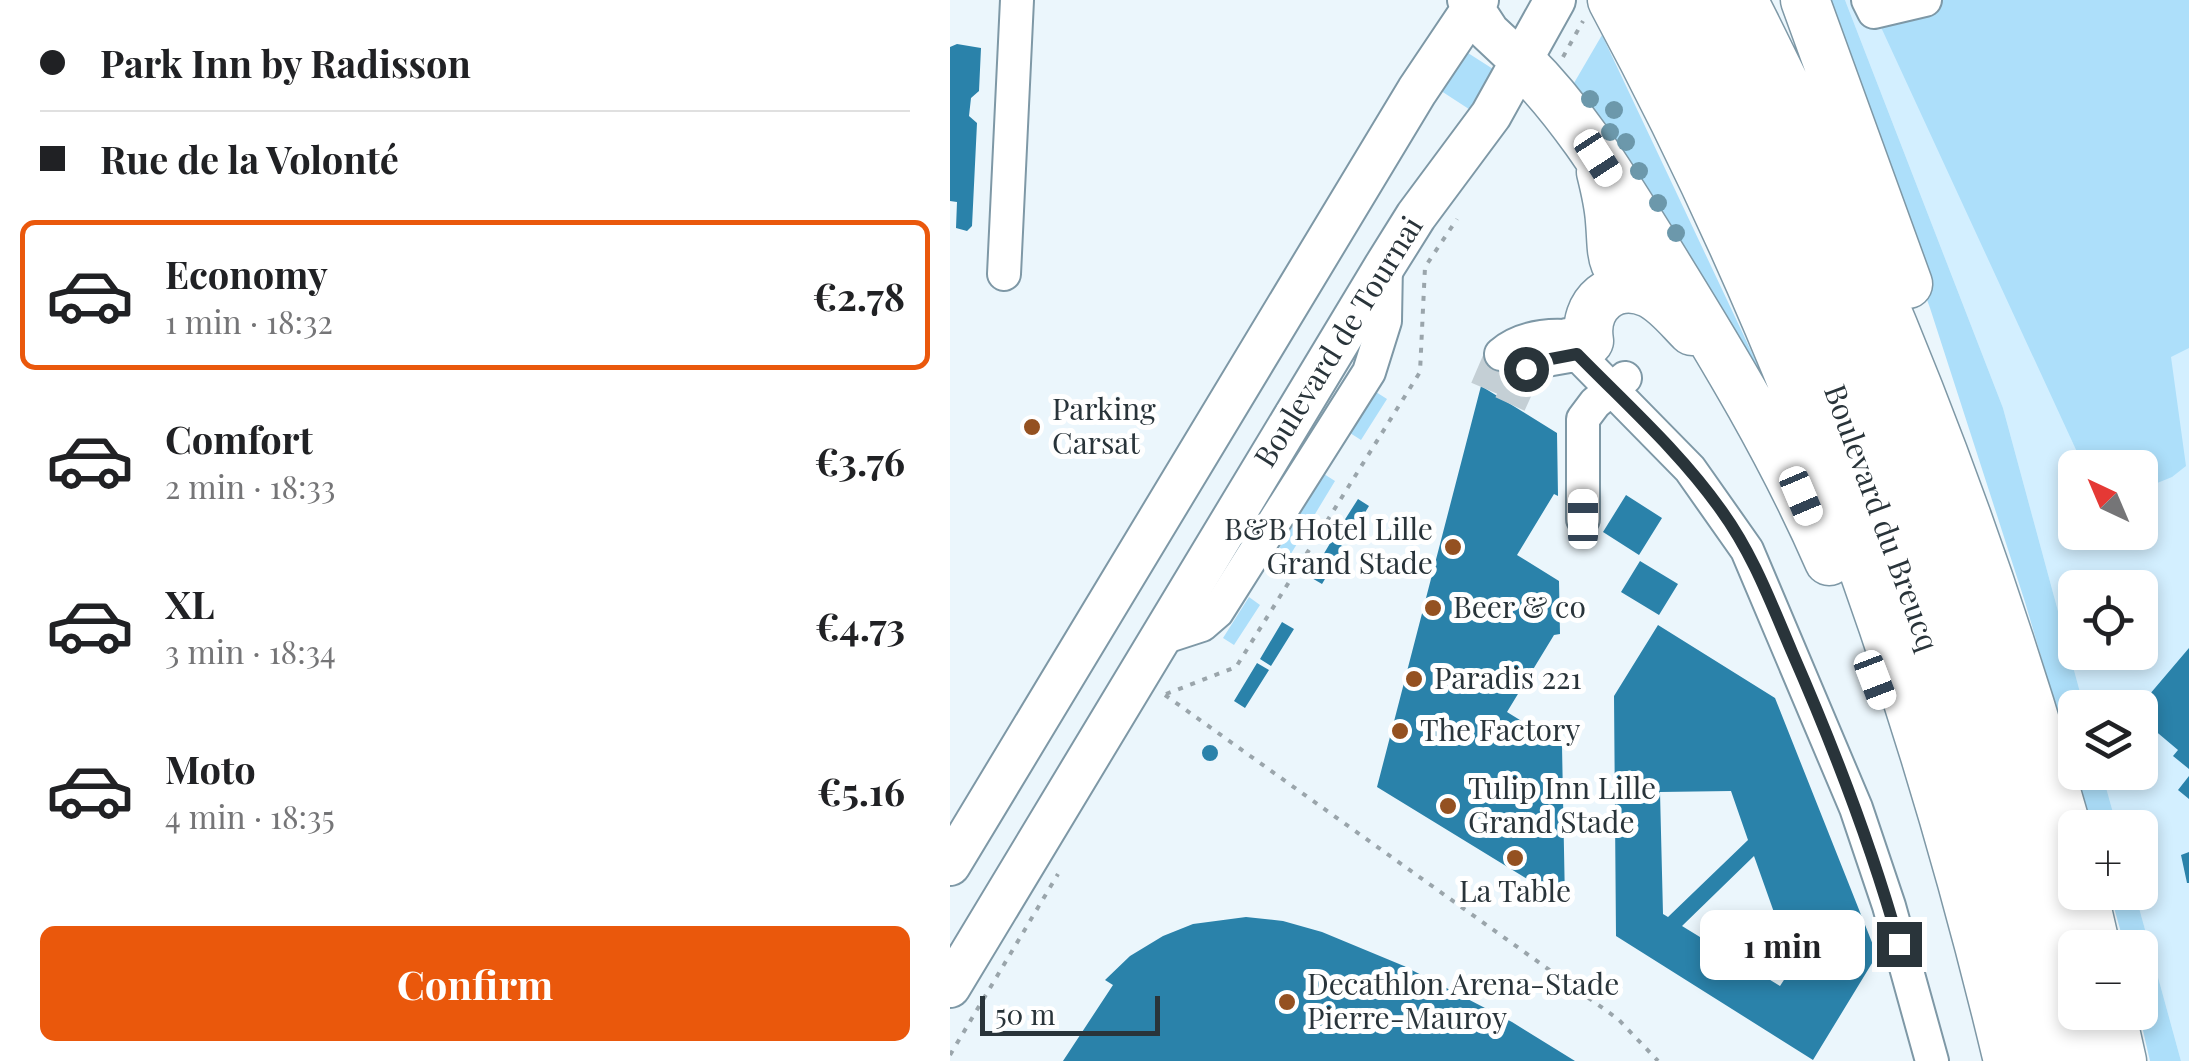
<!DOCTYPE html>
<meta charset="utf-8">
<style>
:root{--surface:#fff;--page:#f6f6f6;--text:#202124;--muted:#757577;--line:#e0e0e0;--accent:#ea580c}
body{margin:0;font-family:"Playfair Display",serif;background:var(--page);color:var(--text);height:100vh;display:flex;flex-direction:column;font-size:38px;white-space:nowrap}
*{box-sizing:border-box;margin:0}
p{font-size:32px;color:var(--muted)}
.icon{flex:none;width:55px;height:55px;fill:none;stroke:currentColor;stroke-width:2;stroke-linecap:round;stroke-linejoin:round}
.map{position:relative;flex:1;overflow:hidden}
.panel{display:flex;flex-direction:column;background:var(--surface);width:950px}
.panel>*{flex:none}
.top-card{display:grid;align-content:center;height:220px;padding:0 40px;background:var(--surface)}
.needle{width:65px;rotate:316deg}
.buttons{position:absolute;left:1108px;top:450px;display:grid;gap:20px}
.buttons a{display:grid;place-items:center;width:100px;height:100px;border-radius:15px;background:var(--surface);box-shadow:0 5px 15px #0003;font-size:50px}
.scale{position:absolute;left:30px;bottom:25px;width:180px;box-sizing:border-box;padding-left:10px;border:5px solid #29343a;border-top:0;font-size:28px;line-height:35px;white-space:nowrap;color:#29343a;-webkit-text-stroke:8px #fff;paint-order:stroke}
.end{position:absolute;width:45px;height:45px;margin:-22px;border:12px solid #29343a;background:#fff;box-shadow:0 0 0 5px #fff}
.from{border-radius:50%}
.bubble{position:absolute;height:70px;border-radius:15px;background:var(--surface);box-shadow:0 5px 15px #0003;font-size:32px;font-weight:700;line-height:70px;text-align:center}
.car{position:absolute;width:30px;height:60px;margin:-30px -15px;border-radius:12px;box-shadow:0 0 8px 2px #0007;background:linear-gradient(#fff 24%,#345 0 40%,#fff 0 76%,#345 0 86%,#fff 0)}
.top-card b{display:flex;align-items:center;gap:35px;height:95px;font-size:38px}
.top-card b+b{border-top:2px solid var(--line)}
.top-card i{width:25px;height:25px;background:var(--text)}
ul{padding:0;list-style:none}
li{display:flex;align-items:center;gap:30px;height:150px;margin:0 20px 15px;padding:0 20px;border:5px solid transparent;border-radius:15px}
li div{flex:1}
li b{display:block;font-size:38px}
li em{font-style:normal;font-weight:700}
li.on{border-color:var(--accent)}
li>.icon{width:90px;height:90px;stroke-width:1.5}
.button{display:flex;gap:20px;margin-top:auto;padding:20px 40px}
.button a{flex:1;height:115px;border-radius:15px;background:var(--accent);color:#fff;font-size:40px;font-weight:700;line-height:115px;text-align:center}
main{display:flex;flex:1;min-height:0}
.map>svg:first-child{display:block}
</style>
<main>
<section class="panel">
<div class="top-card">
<b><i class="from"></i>Park Inn by Radisson</b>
<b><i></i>Rue de la Volonté</b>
</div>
<ul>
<li class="on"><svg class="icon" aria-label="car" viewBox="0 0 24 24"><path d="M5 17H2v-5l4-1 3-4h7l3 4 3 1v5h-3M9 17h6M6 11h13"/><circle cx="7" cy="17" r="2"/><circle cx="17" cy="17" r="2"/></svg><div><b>Economy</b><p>1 min · 18:32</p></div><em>€2.78</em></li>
<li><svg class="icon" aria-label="car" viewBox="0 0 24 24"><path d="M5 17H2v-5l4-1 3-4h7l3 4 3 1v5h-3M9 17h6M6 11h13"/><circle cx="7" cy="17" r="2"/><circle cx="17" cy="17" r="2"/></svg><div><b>Comfort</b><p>2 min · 18:33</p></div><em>€3.76</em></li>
<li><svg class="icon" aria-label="car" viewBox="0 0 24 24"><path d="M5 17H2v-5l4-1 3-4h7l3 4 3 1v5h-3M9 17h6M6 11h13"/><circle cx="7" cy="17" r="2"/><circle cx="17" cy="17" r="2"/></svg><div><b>XL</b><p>3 min · 18:34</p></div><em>€4.73</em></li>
<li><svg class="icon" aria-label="car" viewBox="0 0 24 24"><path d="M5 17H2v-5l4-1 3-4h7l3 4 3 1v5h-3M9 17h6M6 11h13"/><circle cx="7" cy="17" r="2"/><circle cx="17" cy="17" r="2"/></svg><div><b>Moto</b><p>4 min · 18:35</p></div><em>€5.16</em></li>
</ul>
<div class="button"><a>Confirm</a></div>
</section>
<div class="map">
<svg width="1239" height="1061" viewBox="0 0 1239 1061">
<rect width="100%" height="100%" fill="#ebf6fc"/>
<path fill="#d3efff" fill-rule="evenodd" d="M895,0H1239V1061H1231L1185,893L1190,892V828L1167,827L1152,773L1190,772V708L1134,707L1053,408ZM1125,468H1190V532H1125ZM1125,588H1190V652H1125Z"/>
<path fill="#addffa" d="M879,0H895L1053,408L1134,707L1125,708V772L1075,602L980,308L884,44Z
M975,0H1239V348L1221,357L1236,466L1222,477L1190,490V468L1134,467L924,12Z
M652,35L845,444L617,95Z
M507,46L554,76L528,115L482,85Z
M426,392L437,399L411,440L400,433Z
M374,474L385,481L336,562L325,555Z
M299,597L310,605L284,645L273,638Z
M1125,773H1152L1167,827H1141Z
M1160,893H1185L1231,1061H1200L1189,1013L1190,948L1175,947Z"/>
<path fill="#2a82aa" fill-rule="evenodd" d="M7,44L31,48L29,91L21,98L19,116L27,123L22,226L17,231L6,228L7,202L0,201V47Z
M531,386L607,433L608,496L604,494L567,555L609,581L610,634L604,635L557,712L612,746L615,902L427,787Z
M676,495L712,518L689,555L653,532Z
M408,499L419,506L397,542L385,535Z
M1190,506L1200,530L1190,534Z
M382,540L394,547L372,584L360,577Z
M690,561L728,584L709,615L671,592Z
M332,622L344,629L321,666L310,659Z
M708,625L825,698L927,955L863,1060L666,936L664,696ZM781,791L798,840L718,917L713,914L710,792ZM804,856L843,966L830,986L732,926Z
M1239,648V769L1223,756L1228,750L1190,718L1188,708Z
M307,663L319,670L295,708L284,701Z
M252 753a8 8 0 1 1 16 0a8 8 0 1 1-16 0Z
M1239,776V799L1228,790Z
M1239,852V883H1237L1231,855Z
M296,917L333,921L372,932L454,966L562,1022L625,1061H113L163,985L155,980L180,956L213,936L243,924Z"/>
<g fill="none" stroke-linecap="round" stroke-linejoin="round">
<path stroke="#c4cfd5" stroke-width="32" stroke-dasharray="32 16" stroke-linecap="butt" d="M536,389L551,354
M560,404L576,369"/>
<g stroke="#7e98a6" stroke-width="36">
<path id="minor" d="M918,0L924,12L975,0
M54,274L67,0
M617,335L627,354L740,469L797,550L906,808L939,906L982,1061
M551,354C573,335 610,332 636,340
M576,369L585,362L625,355
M633,519V419L645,403L675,378
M206,640L252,625L267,612L419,372L435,321L436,264"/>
</g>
<g stroke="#7e98a6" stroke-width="44">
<path id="major" d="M518,0L539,32L572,63
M0,865L467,91L528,0
M0,987L436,264L466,216L541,115L605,0"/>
</g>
<g stroke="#7e98a6" stroke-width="51">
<path id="highway" d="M662,0C842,334 970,692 1058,1061
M703,0C801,183 889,377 955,574C1009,734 1054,896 1093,1061
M745,0C864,233 968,475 1045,725C1079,836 1106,949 1135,1061
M793,0C933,274 1043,561 1125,858
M855,0L958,284
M572,63C628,118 668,188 710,254C772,354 832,453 879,561
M651,172C655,188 659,205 660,221C663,255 658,263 685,289
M639,341C633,304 663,278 699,293C716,301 729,318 742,331
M1133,892L1146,948
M1161,1012L1172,1061"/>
</g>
<path stroke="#9aa5ab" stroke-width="4" stroke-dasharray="5 8" stroke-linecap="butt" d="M613,57L633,21
M216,694L286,667L470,372L475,267L507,219
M215,695L668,1019L708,1061
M0,1055L108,874"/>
<use href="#minor" stroke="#fff" stroke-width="32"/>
<use href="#major" stroke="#fff" stroke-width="40"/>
<use href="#highway" stroke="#fff" stroke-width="48"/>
</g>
<g fill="#6c98ab">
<circle cx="640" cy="99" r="9"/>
<circle cx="664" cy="110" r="9"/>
<circle cx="660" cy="132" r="9"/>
<circle cx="676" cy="142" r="9"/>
<circle cx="689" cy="171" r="9"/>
<circle cx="708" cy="203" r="9"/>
<circle cx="726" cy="233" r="9"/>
</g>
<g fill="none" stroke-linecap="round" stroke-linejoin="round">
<path stroke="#29343a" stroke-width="12" d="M576,369L585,362L627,354C677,405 730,452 771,510C803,554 821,603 842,652C884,748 921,844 949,944"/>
</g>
<g fill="#945121" stroke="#fff" stroke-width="4">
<circle cx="82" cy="427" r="10"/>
<circle cx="503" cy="547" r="10"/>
<circle cx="483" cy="608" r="10"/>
<circle cx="464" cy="679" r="10"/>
<circle cx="450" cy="731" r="10"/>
<circle cx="498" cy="806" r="10"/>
<circle cx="565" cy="858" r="10"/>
<circle cx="337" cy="1002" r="10"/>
</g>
<g text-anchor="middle" stroke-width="10" stroke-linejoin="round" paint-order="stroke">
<g font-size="30" fill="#29343a" stroke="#fff">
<text transform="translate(389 342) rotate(-58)" y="10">Boulevard de Tournai</text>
<text transform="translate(931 518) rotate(70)" y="10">Boulevard du Breucq</text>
</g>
<g font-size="30" fill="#29343a" stroke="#fff" text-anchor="start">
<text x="102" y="420">Parking<tspan x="102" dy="34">Carsat</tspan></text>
<text x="483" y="540" text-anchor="end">B&amp;B Hotel Lille<tspan x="483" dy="34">Grand Stade</tspan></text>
<text x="503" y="618">Beer &amp; co</text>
<text x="484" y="689">Paradis 221</text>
<text x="470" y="741">The Factory</text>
<text x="518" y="799">Tulip Inn Lille<tspan x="518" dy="34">Grand Stade</tspan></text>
<text x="565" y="902" text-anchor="middle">La Table</text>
<text x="357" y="995">Decathlon Arena-Stade<tspan x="357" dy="34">Pierre-Mauroy</tspan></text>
</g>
</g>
</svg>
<div class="buttons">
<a><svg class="needle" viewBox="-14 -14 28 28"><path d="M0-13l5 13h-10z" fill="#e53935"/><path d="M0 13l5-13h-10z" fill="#757577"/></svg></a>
<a><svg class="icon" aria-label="locate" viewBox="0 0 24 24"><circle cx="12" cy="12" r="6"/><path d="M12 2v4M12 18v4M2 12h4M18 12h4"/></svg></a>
<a><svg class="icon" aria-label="layers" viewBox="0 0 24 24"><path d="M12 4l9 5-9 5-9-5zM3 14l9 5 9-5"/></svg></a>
<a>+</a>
<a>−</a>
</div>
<div class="scale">50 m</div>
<i class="end from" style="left:576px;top:369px"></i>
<i class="end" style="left:949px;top:944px"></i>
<div class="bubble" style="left:750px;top:910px;width:165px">1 min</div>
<i class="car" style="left:648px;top:158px;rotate:147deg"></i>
<i class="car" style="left:851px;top:496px;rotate:157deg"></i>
<i class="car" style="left:633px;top:519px;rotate:0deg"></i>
<i class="car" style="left:925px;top:680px;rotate:159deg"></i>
</div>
</main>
